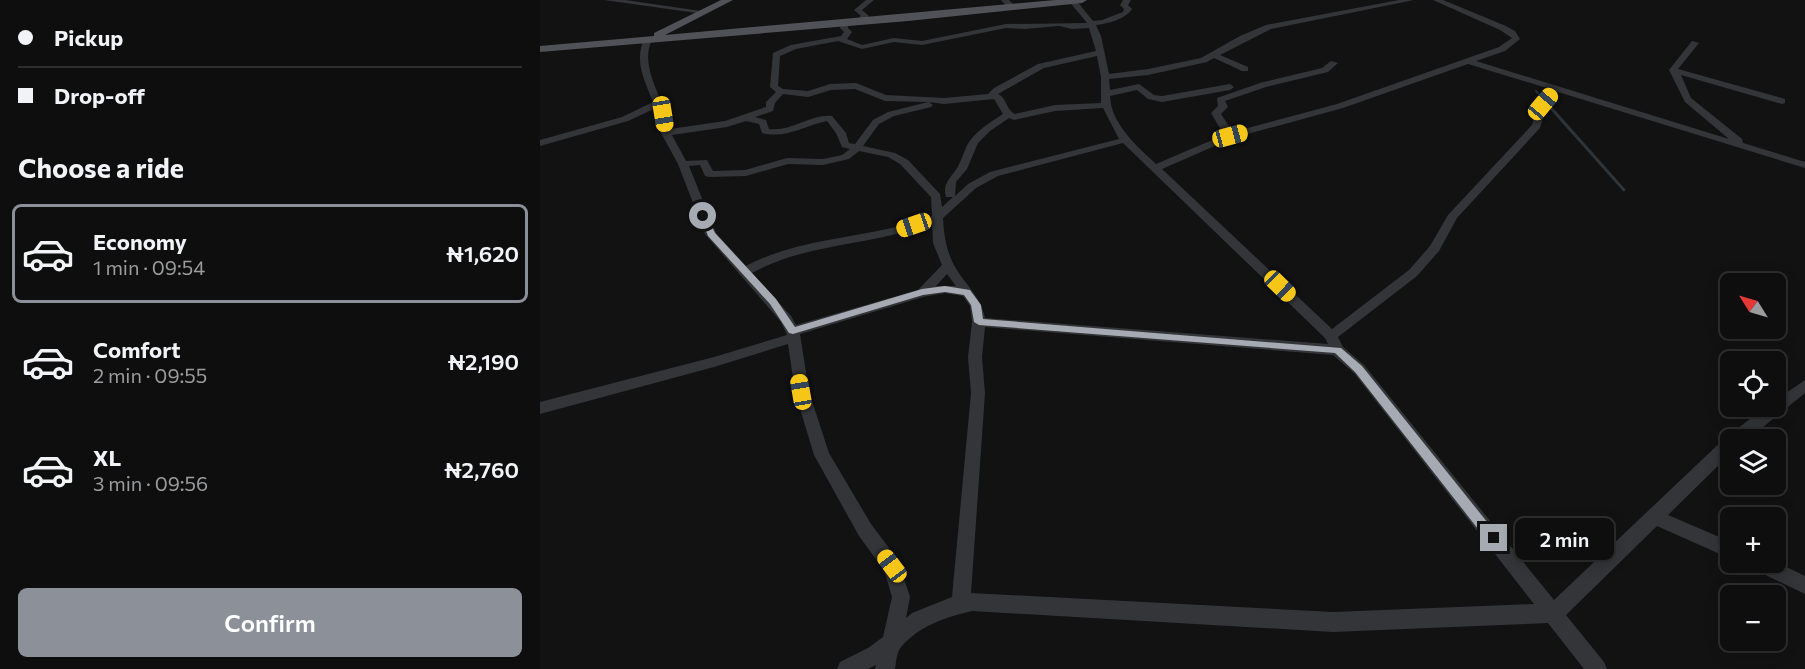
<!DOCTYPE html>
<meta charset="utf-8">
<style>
:root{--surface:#0e0e0e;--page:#1c1c1c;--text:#f1f3f6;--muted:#9b9c9e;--line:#2e2e2e;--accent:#8c9099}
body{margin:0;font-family:Commissioner,sans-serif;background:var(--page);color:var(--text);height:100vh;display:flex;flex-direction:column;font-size:22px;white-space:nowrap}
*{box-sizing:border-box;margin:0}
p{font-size:20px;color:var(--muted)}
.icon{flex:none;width:33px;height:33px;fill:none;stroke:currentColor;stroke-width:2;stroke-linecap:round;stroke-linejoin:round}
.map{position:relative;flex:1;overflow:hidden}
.panel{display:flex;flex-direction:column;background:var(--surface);width:540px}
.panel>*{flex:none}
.hud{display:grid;align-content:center;height:132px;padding:0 18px;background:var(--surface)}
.needle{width:39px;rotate:307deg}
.tools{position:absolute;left:1180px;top:273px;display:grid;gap:12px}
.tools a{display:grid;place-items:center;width:66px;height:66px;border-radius:9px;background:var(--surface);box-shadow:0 3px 15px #0003,0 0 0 2px var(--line);font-size:30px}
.end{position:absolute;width:27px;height:27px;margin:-14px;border:8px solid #a5aab3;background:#111;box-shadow:0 0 0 3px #111}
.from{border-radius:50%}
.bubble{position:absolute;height:42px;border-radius:9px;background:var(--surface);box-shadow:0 3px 15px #0003,0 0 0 2px var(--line);font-size:20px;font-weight:600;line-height:42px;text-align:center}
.car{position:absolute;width:18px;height:36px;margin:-18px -9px;border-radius:8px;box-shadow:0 0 4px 2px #0007;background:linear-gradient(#f5c518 24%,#345 0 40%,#f5c518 0 76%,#345 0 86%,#f5c518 0)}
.hud b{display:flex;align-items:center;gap:21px;height:57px;font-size:22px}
.hud b+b{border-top:2px solid var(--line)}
.hud i{width:15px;height:15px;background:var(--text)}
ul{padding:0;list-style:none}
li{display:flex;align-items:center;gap:18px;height:99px;margin:0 12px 9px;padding:0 6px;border:3px solid transparent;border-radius:9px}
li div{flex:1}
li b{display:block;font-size:22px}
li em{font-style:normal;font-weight:600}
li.active{border-color:var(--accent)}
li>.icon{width:54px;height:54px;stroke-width:1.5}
h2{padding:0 18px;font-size:27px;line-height:72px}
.action{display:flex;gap:12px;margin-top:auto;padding:12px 18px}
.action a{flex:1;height:69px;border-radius:9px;background:var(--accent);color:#fff;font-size:24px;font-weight:600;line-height:69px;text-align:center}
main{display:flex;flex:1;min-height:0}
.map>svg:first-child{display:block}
</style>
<main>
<section class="panel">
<div class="hud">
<b><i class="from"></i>Pickup</b>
<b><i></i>Drop-off</b>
</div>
<h2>Choose a ride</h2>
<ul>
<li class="active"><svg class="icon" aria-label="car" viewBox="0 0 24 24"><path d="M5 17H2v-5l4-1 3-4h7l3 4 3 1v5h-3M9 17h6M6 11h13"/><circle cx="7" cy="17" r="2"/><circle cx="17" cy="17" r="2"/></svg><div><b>Economy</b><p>1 min · 09:54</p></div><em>₦1,620</em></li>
<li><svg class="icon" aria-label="car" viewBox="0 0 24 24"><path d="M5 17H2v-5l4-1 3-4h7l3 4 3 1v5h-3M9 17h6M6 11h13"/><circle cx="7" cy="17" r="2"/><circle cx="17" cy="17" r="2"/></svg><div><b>Comfort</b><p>2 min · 09:55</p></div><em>₦2,190</em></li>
<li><svg class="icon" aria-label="car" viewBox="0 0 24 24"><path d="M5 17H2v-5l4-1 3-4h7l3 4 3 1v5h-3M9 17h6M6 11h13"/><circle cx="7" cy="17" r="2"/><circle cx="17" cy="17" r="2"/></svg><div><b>XL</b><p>3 min · 09:56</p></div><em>₦2,760</em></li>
</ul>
<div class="action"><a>Confirm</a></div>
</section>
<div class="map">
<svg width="1265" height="669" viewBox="0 0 1265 669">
<rect width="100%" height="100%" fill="#121213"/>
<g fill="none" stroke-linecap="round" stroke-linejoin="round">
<path stroke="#2d353b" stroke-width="2" d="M996,91L1012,109"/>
<path stroke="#2d353b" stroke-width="3" d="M1011,108L1084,190"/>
<path fill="#333538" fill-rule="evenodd" d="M64,0H85L168,12L164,14Z
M326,0H334L322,10L329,16L320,25H314V21L321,16L314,10Z
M461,0H469L476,7L469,9Z
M528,0H536L553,21L562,20L583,12L584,9L580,5L583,0H591L588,5L592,9C586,19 567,24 556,25L561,36L569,74L608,69L661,58L700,36L726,25L859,0H874L731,29L680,55L708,67V71H702L674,58L667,62L608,75L569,79L570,90L599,84L614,95L622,96L690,84L694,87L690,90L622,102L608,99L597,90L570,96C571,124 597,146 616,164L684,135L671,113L678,106L677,98L720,83L782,68L791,61L798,63L788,72L726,87L685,101L688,107L681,114L693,132L797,104L959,47L972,38L960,30L893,0H903L966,26L975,31L980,39L965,51L936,61L1189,139L1145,102L1129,70L1152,41L1159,43L1138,69L1245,99V103L1242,104L1141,75L1151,98L1202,139L1203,143L1265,162V168L1018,92L1007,104L1000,128L917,218L899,251L877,276L798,337L803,347L824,365L1014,600L1185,438L1227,406H1236V400L1265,380V393L1207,440H1191V453L1128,515L1191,542V559L1117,526L1026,615L1064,662L1067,669H1044L1008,623L793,632L432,611C406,617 379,626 361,647C357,652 356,662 355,669H335L336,665L328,669H297L300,662L328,648L343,637L352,597L344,570L319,536L274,455L255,392L248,344L174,367L0,414V402L174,357L247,335L241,322L165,234L138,164L121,133L116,108L88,121L0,146V140L82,117L113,102C105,82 93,59 105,38L112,40C98,67 126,102 130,129L185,121L226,107V102L236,92L230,87L233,53L251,45L301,36L304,32L300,28L302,22H308V28L312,32L307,39L322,45L354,38L382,41L466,24L547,23ZM519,26L532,29L549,28L556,51L498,64L454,88L448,94L404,98L346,95L316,83L290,84L268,91L243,89L238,86L240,56L256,49L298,41L322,49L354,42L382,45L466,28L485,29ZM557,56L561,77V103L515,105L475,114C466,110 467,98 458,94L504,68ZM928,64L1010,89L998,104L992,125L908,215L890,246L869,270L792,329L622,169L693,138L803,108ZM315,89L345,101L388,102L348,112L333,120L315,144L309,143L306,133L292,116C270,114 252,132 229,129L226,120L215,117L233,111L235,103L243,94L268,97L291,90ZM454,99L463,114C451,122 437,130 429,142C424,150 422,160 417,168C410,179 402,184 406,197H413L402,207L400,194L368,160L355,153L323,146L339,124L354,116L391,107L393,105L389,102L404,104ZM563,108L579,139L450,172L428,184L415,196L416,182L427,169L438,143L450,131L469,118L474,120L515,111ZM206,121L219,124L222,133C246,139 264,126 287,121L296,133L302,147L310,149L302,155L283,159L247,158L205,170L173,171L167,160L146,161L132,135L187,127ZM583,143L785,338L788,344L445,318C441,296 424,284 414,265C406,250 404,235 403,218L436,188L458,176ZM319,151L348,157L360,164L391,197L392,216C377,221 362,226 347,229C300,239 249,243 206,266L176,233L149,166L160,165L165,176L169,177L206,176L248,164L283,165L309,159ZM392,223L393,243L402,265L378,290L256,325L251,316L212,273C255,249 305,246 352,235C365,232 379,227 392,223ZM407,274L416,286H396ZM405,293L423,296L430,306L432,322L428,357L431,393L412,597L372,613L366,618L370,597L358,560L331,524L289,453L269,392L260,334L383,297ZM445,327L793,355L814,373L994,604L793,612L431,593L445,393L442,357Z
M1208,562H1236L1265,576V594L1211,568Z"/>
<path fill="#505257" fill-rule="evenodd" d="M181,0H193L125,35L515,0H547L542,3L368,21L0,52V46L114,36V33Z"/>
</g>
<path fill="#a5aab3" d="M160,215H166L175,233L236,299L255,327L382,289L405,286L430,290L441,305L443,319L801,348L822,366L960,538L954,544L949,543L815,372L795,353L439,325L434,322L431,305L424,295L405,292L383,295L253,334L249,333L230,304L168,236Z"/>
</svg>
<div class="tools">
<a><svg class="needle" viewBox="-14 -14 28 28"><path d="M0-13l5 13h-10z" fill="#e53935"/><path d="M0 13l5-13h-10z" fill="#9b9c9e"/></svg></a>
<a><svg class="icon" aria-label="locate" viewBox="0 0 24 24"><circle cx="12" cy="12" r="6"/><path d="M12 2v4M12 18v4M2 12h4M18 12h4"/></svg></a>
<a><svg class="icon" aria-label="layers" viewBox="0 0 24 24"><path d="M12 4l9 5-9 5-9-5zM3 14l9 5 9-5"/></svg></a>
<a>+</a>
<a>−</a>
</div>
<i class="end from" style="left:163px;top:216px"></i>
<i class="end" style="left:954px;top:538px"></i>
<div class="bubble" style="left:975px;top:518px;width:99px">2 min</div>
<i class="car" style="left:1003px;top:104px;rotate:40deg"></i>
<i class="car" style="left:123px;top:114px;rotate:171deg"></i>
<i class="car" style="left:690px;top:136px;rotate:75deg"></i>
<i class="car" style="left:374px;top:225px;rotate:251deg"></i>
<i class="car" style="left:740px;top:286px;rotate:134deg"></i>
<i class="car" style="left:261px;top:392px;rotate:350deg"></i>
<i class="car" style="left:352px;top:566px;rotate:323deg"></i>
</div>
</main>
